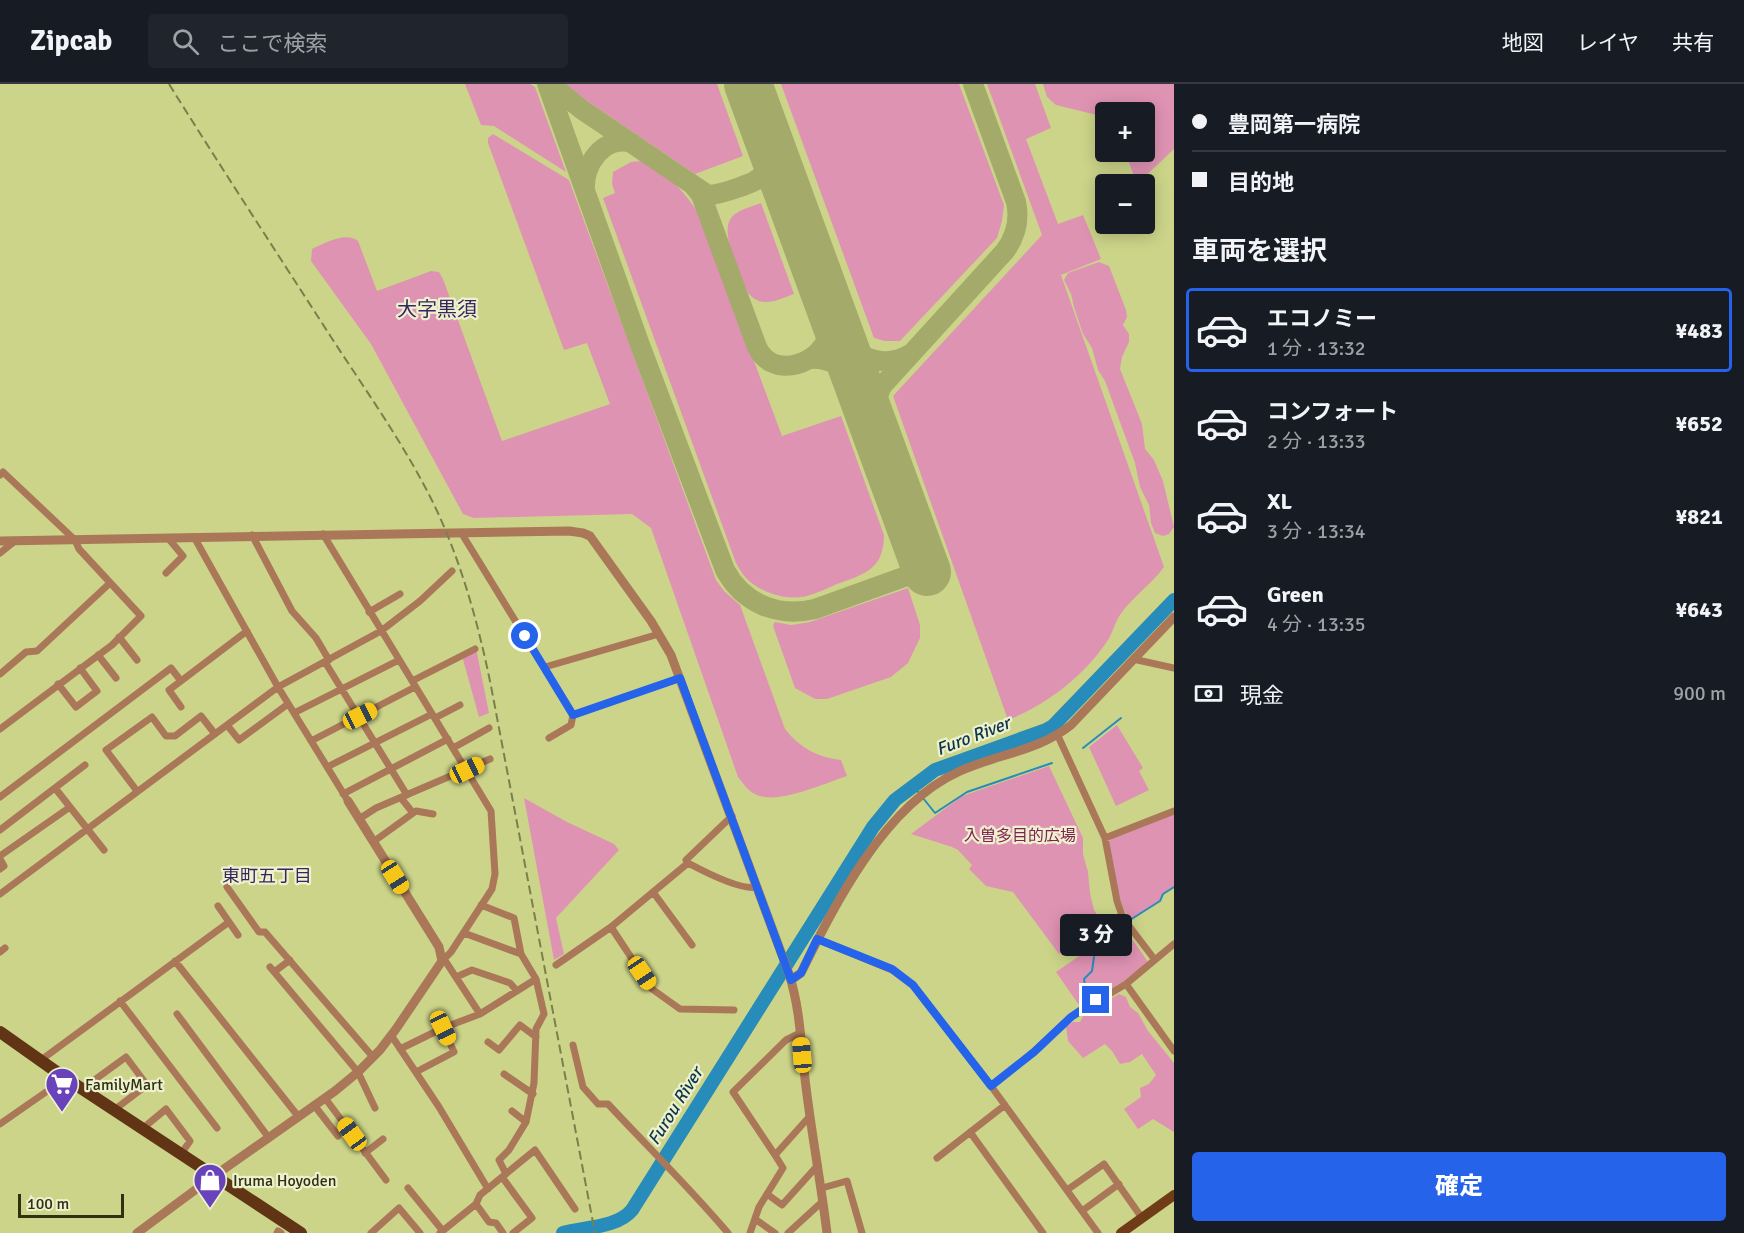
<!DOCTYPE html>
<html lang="ja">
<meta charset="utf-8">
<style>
:root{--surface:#171b24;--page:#20242c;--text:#f1f3f6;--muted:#9ea1a6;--line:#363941;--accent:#2563eb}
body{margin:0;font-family:Signika,"Noto Sans JP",sans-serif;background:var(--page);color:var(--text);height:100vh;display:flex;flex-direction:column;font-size:22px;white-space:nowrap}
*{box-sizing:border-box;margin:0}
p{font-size:20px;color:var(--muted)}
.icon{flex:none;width:33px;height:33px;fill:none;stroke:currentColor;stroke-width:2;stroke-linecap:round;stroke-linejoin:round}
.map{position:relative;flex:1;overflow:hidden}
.details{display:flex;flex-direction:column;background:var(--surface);width:570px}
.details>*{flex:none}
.hud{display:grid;align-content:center;height:132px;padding:0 18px;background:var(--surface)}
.tools{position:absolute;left:1095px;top:18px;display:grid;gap:12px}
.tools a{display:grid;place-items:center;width:60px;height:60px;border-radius:6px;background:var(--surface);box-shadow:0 3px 15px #0003;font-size:30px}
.scale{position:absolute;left:18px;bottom:15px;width:106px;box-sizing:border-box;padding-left:6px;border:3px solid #2e3112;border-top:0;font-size:16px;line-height:21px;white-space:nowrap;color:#2e3112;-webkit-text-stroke:4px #edf1cd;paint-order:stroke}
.end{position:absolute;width:27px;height:27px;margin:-14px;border:8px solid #2563eb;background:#fff;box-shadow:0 0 0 3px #fff}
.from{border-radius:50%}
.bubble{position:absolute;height:42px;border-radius:6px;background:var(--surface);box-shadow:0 3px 15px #0003;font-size:20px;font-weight:800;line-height:42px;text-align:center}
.car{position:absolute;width:18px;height:36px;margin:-18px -9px;border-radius:8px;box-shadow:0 0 4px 2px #0007;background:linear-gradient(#f5c518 24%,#345 0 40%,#f5c518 0 76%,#345 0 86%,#f5c518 0)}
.hud b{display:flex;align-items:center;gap:21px;height:57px;font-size:22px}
.hud b+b{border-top:2px solid var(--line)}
.hud i{width:15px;height:15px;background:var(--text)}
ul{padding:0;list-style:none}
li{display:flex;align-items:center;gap:18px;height:84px;margin:0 12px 9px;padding:0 6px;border:3px solid transparent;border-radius:6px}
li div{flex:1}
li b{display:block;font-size:22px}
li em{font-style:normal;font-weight:800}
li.selected{border-color:var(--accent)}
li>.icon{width:54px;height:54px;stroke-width:1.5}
h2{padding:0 18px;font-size:27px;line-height:72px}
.pay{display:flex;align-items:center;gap:15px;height:66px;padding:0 18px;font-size:22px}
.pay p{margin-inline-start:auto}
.button{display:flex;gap:12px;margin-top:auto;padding:12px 18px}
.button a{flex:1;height:69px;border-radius:6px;background:var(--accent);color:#fff;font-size:24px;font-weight:800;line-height:69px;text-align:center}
header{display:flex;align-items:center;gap:36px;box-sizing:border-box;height:84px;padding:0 30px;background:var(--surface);border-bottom:2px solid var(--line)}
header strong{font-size:28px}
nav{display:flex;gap:33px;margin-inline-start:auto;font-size:21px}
.search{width:420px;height:54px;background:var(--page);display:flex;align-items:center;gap:15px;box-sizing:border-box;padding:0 21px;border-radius:6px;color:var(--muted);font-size:22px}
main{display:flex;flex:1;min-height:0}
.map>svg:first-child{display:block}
</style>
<header>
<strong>Zipcab</strong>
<div class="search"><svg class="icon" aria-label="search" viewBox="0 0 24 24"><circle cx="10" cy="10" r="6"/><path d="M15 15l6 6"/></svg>ここで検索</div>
<nav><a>地図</a><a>レイヤ</a><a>共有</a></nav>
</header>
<main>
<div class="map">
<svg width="1174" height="1149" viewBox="0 0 1174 1149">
<rect width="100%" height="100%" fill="#ccd489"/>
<path fill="#df93b3" d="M465,0H530L535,3L566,88L494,42L481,41Z
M562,0H717L743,72L695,90Z
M781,0H959L1004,121L1002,137L997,154L900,257H885L874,254Z
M987,0H1035L1051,44L1026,55L1058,140L1083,131L1101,175L1061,191L1164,483C1151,501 1132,513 1120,531C1115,538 1113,548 1108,556C1084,592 1048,620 1008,636L893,312L1042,151Z
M1043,0H1174V65L1137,100L1125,68H1144V28H1106L1105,33L1056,21L1047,13Z
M493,50L569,96L716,496L724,507L740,521L785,645C799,663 818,674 841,676L847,692C825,699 776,722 755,710C748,707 743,699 738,693L651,444L632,430L474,434L463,430L371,260L311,177L312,165C324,159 347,147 358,157L377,207L431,187L439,188L443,195L502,357L610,320L587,259L564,266L488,59V54Z
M640,77C665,86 685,108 699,130L782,352L841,332L884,451C884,485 865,490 837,500C828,504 817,509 807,512C786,517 761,509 746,494C742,490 739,484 736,479L603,114L615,109L612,100L613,88L631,78Z
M761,119L794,210C778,216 761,225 748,209C741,191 715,144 735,130C742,125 753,122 761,119Z
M1099,178L1109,182L1126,226L1127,233L1123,241L1129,250V258L1122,273L1120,285L1142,340L1145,365L1154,376L1163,397L1174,443L1169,450L1163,452L1155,449L1151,439L1149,421L1140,403L1135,379L1105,297L1098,286L1092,264L1083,250L1074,223L1071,210L1064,196L1068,189Z
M908,504L920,541V554L908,579L891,593L827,615H815L795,604L773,542L775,538L791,541L810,538Z
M476,564L489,629L479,633L462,572Z
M1117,641L1143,684L1139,687L1149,706L1116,722L1089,663Z
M1049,682L1083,754V770L1088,788L1090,809L1094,826L1102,838L1059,870L1013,808L986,802L969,785L972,781L958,766L952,763L911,750L962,712Z
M524,714L567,738L614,760L619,766L556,834L564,870L554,876Z
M1174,730V802L1162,810L1159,817L1130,836C1115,813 1113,784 1108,759L1111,754Z
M1123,842L1148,878L1124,897L1083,922L1079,921L1056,888Z
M1119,910L1126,913L1130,923L1138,929L1148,947L1174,979V1048L1153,1035L1138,1045L1124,1025L1141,1013L1140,1004L1149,1000L1156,991L1142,970L1130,978L1120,980L1112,967L1105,960L1083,974L1068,957L1066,943L1073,938H1080L1084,930Z"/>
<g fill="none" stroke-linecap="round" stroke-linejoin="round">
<path stroke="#278cb9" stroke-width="2" d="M1083,664L1121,634
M914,703L920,710
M923,714L935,729L967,708L1052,679
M1130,836L1160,817L1163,810L1174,803
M1086,908L1084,895L1092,887L1094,873"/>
<path stroke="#278cb9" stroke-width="14" d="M563,1149C584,1143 617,1144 632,1126L873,743L895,716L935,686L1046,646L1053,642L1174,516"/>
<path stroke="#a3aa6a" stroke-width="20" d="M547,0L640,261L725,486C743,519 777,534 815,525L926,485
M550,0L581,25L708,111C720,111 759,98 767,89C772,84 773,78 774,71
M757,95C769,92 779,96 787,106
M694,102L701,111L757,263C771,293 812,284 826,257C831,247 831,236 830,225
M585,106C583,80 604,51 632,59
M842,257C862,275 886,285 910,270
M809,275C828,273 843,282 856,296
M873,340L874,321L882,302L1005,167C1016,152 1020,136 1016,118L973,0"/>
<path stroke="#a3aa6a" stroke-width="48" d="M748,0L927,488"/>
<path stroke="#aa7859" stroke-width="7" d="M0,391L3,388L75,456L79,465L141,532L112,561L0,645
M323,450L491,727L495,790L492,805L451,868L442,877
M462,450L573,631L571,641L549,654
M252,451L292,527L316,554L329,576
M194,453L278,603L348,717
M0,469L15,457
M166,489L183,472L168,454
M369,528L400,510
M119,553L137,576
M98,571L116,594
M1133,575L1174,584
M325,578L407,711
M545,583L659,550
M0,590L26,568L37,567L110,499
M181,597L247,547
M412,597L475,565
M58,600L76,623L97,607L80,584
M294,629L399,576
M573,631L680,594
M435,634L460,621
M227,641L239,656L288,620
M1058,652L1105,754L1117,817L1123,834L1155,876
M311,657L415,603
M453,664L489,644
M327,683L432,630
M55,704L104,766
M137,707L106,666L152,633L166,652H175L201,632L215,650
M343,710L448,655
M0,713L171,584L181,597L169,606L181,623
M401,714L413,729
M732,732L686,776L688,779C703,787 741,807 757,803
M359,735L376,724L490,675
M0,746L85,681
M1105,754L1174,727
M373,758L416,727L433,730
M0,772L70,723
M0,775L4,782L0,785
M227,803L259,848H265L373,973
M653,808L692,861
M0,810L278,603L381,547L420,517L452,487
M481,821L514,834L521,870L536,895
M218,822L238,851
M611,843L652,905L680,925L734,926
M464,849L521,870
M817,855L892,886L913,901L991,1002L1098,1149
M0,868L5,864
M444,875L480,930L536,895L544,930L536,945L534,999L526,1038L509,1066L499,1076L506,1090
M175,877L298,1032
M556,881L611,843L688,779
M270,883L358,988L375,1024
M274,888L290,876
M456,893L472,886L510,899L517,907
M1126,900L1174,967
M120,917L217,1044
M177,930L269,1054
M443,944L480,930
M391,951L439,1023L488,1105
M488,958L499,966L520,941L536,953
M573,961L583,1003L598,1020H608C648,1063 690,1104 728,1149
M400,965L443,944L454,968L416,988
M41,976L229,838
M504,990L533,1010
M991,1002L1034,968L1071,933L1126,900L1174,860
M82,1005L126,973L147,1001L114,1026
M325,1014L386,1096
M314,1021L338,1052
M512,1027L526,1038
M0,1040L56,1001L61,991
M142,1045L166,1025L190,1057L181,1070
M970,1048L1043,1149
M365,1069L383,1055
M775,1071L733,1008L786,956L800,949
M937,1074L1005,1021
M502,1093L532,1134L513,1149
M408,1104L443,1147
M822,1104L847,1097L862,1149
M1067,1106L1104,1080L1142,1134
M767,1110L782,1121L818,1081
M476,1120L489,1138L496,1139L503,1149
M1082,1127L1119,1100
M755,1135L775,1149
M277,1149L278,1147L281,1149
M371,1149L399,1124L420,1149
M440,1149L476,1120L480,1111L535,1066L575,1125
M750,1149L759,1123L783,1084L775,1071L810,1032
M788,1149L823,1117"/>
<path stroke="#aa7859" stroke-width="9" d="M0,457L569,447L583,449L590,452L651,537L671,571L789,890C801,927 801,965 806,1003C812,1052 821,1100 827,1149
M791,896L801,889C835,820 884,722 958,688C996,670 1037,668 1071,641L1174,533
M137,1149L214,1092L335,1007L358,988L380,966L396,945L442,877L439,863L348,717"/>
<path stroke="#6f3c17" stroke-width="10" d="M1121,1149L1174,1111"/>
<path stroke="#603414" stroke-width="12" d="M0,948L61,991L301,1149"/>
<path stroke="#7a804c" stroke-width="2" stroke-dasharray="9 4.5" stroke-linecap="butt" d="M169,0C222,85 277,169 331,253C368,310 409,367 438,429C463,484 479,543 491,602L595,1149"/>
</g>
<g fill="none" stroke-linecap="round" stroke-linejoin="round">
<path stroke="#2563eb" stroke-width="8" d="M525,552L573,631L680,594L791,896L801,889L817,855L892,885L913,901L991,1002L1034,968L1071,933L1096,916"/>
</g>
<defs>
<g id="supermarket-pin" transform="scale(1.725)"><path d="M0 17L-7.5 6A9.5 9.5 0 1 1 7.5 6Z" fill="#6943bc" stroke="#edf1cd"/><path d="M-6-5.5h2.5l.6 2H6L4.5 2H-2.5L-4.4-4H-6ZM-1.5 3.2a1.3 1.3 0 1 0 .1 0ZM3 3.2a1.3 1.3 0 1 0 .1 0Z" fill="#fff"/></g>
<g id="shop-pin" transform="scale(1.725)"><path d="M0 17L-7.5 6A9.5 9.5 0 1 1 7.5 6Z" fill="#6943bc" stroke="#edf1cd"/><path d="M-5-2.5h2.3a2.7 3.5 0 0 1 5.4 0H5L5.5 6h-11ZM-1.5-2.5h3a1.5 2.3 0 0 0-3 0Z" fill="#fff"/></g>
</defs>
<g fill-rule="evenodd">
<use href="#supermarket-pin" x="62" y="1000"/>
<use href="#shop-pin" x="210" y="1096"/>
</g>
<g text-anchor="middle" stroke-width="4.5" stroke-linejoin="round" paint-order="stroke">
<g font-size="16" fill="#821f53" stroke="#edf1cd">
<text x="1020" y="757">入曽多目的広場</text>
</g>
<g font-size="16" fill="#2e3112" stroke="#edf1cd" text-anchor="start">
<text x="85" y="1006">FamilyMart</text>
<text x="233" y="1102">Iruma Hoyoden</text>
</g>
<g font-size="18" font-style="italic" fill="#0d374b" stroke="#edf1cd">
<text transform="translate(973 652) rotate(-21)" y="6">Furo River</text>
<text transform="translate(675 1022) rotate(-58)" y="6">Furou River</text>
</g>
<g font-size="18" fill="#362660" stroke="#edf1cd">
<text x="267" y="798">東町五丁目</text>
</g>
<g font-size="20" fill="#362660" stroke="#edf1cd">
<text x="437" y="232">大字黒須</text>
</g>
</g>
</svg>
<div class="tools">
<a>+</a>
<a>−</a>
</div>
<div class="scale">100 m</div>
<i class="end from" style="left:525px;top:552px"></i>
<i class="end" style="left:1096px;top:916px"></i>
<div class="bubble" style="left:1060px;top:830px;width:72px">3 分</div>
<i class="car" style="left:360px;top:632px;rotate:63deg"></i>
<i class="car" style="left:467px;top:686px;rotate:65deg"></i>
<i class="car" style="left:395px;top:793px;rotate:148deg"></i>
<i class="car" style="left:642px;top:889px;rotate:146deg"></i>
<i class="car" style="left:443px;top:944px;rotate:155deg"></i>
<i class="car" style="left:802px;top:971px;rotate:355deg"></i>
<i class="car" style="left:352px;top:1050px;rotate:324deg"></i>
</div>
<section class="details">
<div class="hud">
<b><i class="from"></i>豊岡第一病院</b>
<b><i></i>目的地</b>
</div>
<h2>車両を選択</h2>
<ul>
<li class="selected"><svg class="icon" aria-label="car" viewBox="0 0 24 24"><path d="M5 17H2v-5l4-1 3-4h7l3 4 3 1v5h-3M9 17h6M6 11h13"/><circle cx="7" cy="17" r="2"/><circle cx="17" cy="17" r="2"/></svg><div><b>エコノミー</b><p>1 分 · 13:32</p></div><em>¥483</em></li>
<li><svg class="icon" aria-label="car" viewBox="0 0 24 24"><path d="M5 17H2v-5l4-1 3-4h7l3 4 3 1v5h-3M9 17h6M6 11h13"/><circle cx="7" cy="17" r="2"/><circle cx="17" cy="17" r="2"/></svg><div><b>コンフォート</b><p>2 分 · 13:33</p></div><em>¥652</em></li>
<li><svg class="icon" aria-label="car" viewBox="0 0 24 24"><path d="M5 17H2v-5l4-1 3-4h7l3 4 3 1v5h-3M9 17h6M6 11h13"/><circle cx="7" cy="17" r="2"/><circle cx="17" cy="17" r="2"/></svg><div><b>XL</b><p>3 分 · 13:34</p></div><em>¥821</em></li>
<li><svg class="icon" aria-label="car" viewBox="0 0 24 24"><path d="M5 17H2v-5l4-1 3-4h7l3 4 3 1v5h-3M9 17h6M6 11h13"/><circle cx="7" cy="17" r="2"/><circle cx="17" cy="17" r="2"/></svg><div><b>Green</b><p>4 分 · 13:35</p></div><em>¥643</em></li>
</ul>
<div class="pay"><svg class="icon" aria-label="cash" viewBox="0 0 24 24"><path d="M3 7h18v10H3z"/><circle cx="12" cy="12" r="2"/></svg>現金<p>900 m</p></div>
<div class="button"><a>確定</a></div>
</section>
</main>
